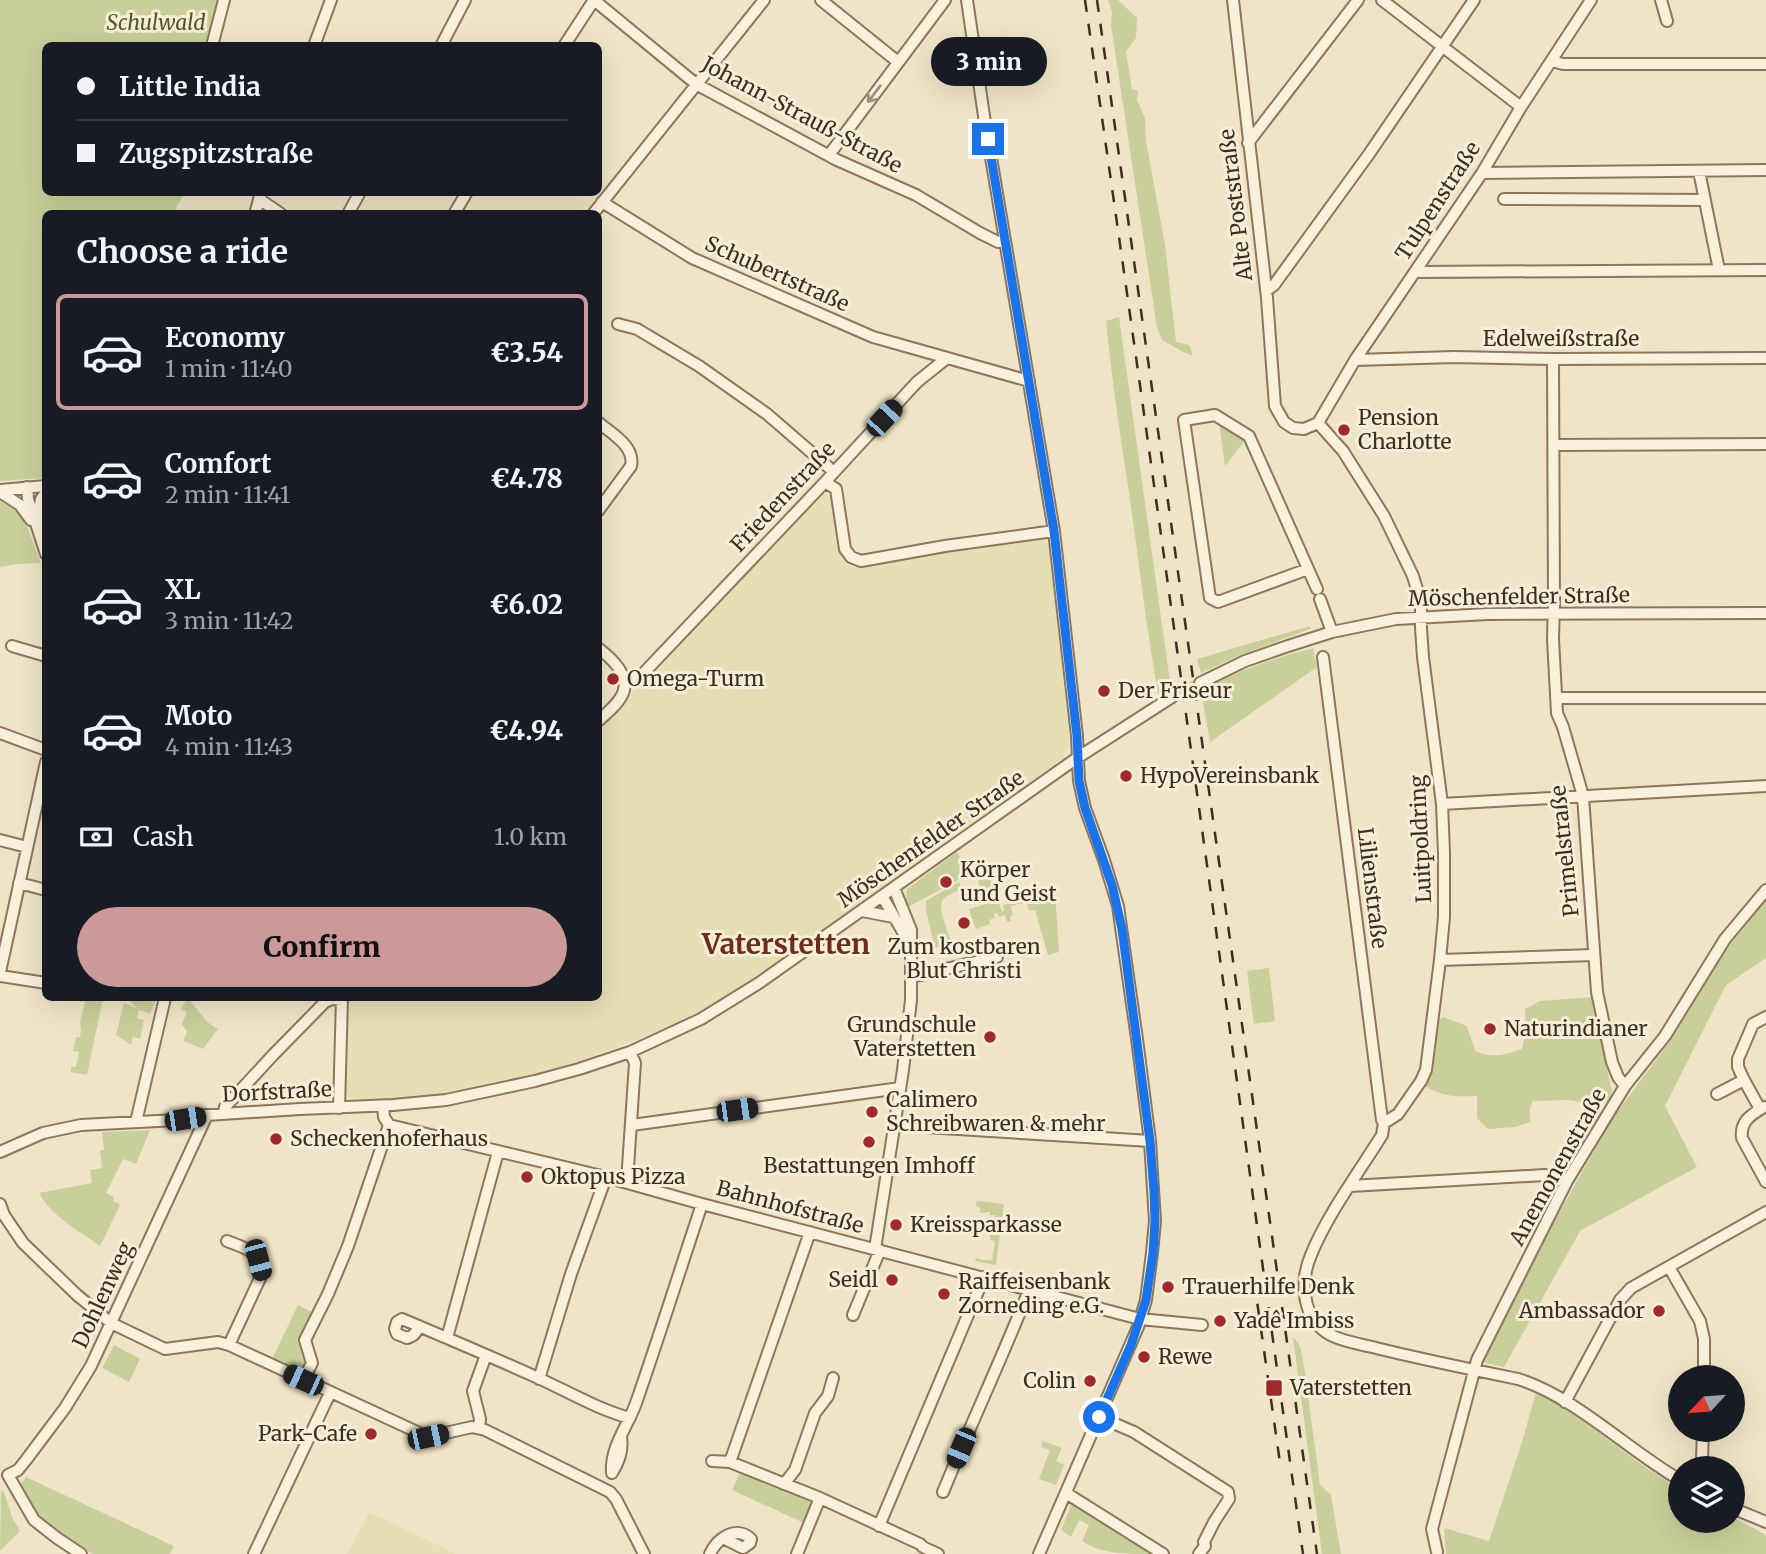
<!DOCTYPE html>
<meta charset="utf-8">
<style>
:root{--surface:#171b24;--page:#20242c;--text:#f1f3f6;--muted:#9ea1a6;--line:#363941;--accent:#cc999b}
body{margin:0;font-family:Merriweather,serif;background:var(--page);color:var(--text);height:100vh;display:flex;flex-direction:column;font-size:26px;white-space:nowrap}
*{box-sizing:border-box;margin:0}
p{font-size:23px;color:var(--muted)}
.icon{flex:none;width:38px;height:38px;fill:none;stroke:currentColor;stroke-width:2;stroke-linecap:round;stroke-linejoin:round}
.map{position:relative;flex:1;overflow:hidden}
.panel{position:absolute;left:42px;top:210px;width:560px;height:791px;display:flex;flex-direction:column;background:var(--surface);border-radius:10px;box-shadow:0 7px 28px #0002}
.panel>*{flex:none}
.top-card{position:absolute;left:42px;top:42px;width:560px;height:154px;border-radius:10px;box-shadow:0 7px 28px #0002;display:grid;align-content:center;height:154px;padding:0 35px;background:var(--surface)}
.needle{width:46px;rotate:244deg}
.tools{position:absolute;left:1668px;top:1365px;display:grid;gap:14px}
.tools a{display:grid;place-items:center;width:77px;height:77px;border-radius:50%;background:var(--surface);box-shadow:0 7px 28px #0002;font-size:35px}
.end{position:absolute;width:32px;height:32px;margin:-16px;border:9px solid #1a73e8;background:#fff;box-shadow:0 0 0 4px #fff}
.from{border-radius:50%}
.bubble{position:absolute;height:49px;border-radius:24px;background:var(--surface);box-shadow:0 7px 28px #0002;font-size:23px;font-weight:800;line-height:49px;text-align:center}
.car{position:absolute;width:21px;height:42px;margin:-21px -10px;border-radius:9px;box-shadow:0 0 5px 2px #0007;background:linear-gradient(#222 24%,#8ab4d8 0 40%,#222 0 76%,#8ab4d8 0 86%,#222 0)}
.top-card b{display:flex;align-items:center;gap:24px;height:66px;font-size:26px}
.top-card b+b{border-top:2px solid var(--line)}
.top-card i{width:18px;height:18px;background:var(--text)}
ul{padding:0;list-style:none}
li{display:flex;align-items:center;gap:21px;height:116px;margin:0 14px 10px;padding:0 21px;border:4px solid transparent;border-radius:10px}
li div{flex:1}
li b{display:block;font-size:26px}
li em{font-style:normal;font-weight:800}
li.selected{border-color:var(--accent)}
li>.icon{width:63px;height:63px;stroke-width:1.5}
h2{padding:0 35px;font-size:32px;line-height:84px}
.pay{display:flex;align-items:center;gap:18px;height:77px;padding:0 35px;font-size:26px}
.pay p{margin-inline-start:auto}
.cta{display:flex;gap:14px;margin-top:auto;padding:14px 35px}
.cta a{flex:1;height:80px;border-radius:42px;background:var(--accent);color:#111;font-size:28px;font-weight:800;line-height:80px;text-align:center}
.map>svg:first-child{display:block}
</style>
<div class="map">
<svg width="1766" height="1554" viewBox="0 0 1766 1554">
<rect width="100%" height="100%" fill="#f0e4c8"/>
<path fill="#e6deb5" d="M823,494L829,496L834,509L839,549L850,566H869L1038,537L1040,539L1045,540L1049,545L1070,743L1064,758L810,941L769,969L736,990L697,1012L654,1033L577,1062L534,1075L470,1090L423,1097L354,1101L345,1094L349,998H598L599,727Z
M369,1513L383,1519L456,1554H347Z"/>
<path fill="#c9cf9b" d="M0,0H221L209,45L46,46V192L185,193L177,206L175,213L46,214L45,478L0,481Z
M1108,0H1118L1137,18L1136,38L1126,51L1132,89L1138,91L1137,100L1145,118L1146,141L1165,245L1176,342L1189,345L1193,356L1185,353L1162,340L1157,328L1111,25L1112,12Z
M1119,317L1171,689L1159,697C1147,634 1140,570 1131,507C1122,445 1112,384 1106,321Z
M1219,422L1246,439L1225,466Z
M0,501L19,513L28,529L41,563L16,564L0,567Z
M1310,626V629L1238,656L1201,673L1197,659Z
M1313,648L1317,667L1210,742L1201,691C1236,671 1275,658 1313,648Z
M957,852L962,862L960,864L964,870L966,869L969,873L962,878L908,907L906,899L907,889Z
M989,876L1002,912L1004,911L1003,905L1055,892L1059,952L1048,955L1035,910L1029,911L1027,902L1011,906L1013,915L1010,916L1011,921L1007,922L1005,915L999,917L997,913L994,914L995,918L989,920L990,924L976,929L969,909L986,904L978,881Z
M959,882L962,889C957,892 945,895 942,901C938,909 948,933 951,941L935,948L926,910V901Z
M1766,900V958L1726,985L1665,1106L1697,1167L1580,1231L1504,1367L1482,1362L1541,1245L1612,1119L1671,1040L1719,959Z
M1269,968L1275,1021L1254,1024L1247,971Z
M1593,997L1596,1020L1612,1091L1609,1102L1591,1104L1569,1100L1533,1101L1530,1108V1122L1515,1127L1488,1129L1477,1118V1096C1458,1097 1441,1097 1424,1085L1433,1071L1438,1022L1443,1017L1467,1026L1475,1051C1493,1059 1504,1055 1522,1049L1526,1030L1525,1009L1540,1001Z
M86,998H103L87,1075L71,1072V1067H76L79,1052L73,1051L76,1037H80L81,1030L80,1022Z
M127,998H157L150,1014L139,1010L137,1018L144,1020L140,1039L133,1037L131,1045L116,1035L124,1003L137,1008Z
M188,998L207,1022L218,1029L203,1049L183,1041L187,1032L182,1024L187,1012L181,1009Z
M150,1130L136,1164L123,1159L106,1193L114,1197L113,1201L120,1205L100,1246C78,1230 52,1217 39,1193L92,1183L90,1170L102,1168L100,1151L104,1150L102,1132Z
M977,1201L1004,1204L996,1265L975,1261L976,1258L981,1259V1260H992L995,1241L990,1240V1235H992L995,1215H990V1212L980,1213V1207L976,1206Z
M298,1305L314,1313L301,1340L309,1362L302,1376L271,1361Z
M1293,1337L1300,1346L1305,1373L1320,1485L1331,1495L1341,1554H1322Z
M114,1345L140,1359L129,1382L102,1368Z
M1536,1392C1587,1418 1629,1460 1680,1489V1521H1732L1733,1517L1766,1535V1554H1446L1444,1528L1489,1541L1522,1442Z
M1043,1441L1062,1448L1056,1461L1064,1465L1056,1485L1039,1479L1050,1450L1041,1447Z
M741,1470L813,1503L804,1523L732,1490Z
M26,1477L174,1546L170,1554H94L79,1548L59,1536L37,1516L20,1486Z
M1,1490L4,1492L12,1517L20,1531L0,1551Z
M1073,1501L1152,1553L1151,1554C1128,1554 1099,1554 1082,1541L1089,1525L1079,1520L1071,1537L1061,1530Z"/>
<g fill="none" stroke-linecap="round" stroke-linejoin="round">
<path stroke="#ccc0a6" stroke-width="10" stroke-dasharray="10 5" stroke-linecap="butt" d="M1172,697L1200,683"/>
<g stroke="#8d765c" stroke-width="14">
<path id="minor" d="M594,0L696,84L837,160L916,195L980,233L998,242H1005
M821,0L898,62
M967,0L984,116L1054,531L1077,736L1079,781L1085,808L1104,860L1118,906L1137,1039L1150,1141L1155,1221L1152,1253L1146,1300L1138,1327L1039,1554
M1233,0L1267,298L1275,406L1284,422L1293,428L1304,429L1318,423
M1382,0L1521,107
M1661,0L1667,21
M212,46L224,0
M314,46L331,0
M441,46L465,0
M564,46L594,0
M1552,61L1563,64H1766
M1248,143L1358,0
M829,155L945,0
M1699,171L1719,270
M1482,173L1766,170
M259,199L281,214
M1504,199L1705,200
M602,202L692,258L873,337L1029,381
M255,214L261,193
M348,214L360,192
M454,214L467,192
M593,214L764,0
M1416,272L1766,270
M1266,291L1274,285L1369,154L1474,0
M618,324L637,329L699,366L767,414L834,472
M1553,359L1554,602L1553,639L1557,713L1563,727L1583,796L1597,992L1612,1062L1618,1077L1625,1086
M1355,360L1454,357L1553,359L1766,358
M598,422C612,434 635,446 631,466L598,511
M1318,423L1343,451L1384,516L1413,576L1421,603V628L1423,657L1442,804L1444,853V917L1440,960L1426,1070L1421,1081L1398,1114L1384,1123L1382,1135C1359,1172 1327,1215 1311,1255C1301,1278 1301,1311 1322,1329C1334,1340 1356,1343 1372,1347C1420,1359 1469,1369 1518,1379C1574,1396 1628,1450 1680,1480
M1318,423L1355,360L1482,173L1521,107L1591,0
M1554,445L1766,444
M825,482L836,489L845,549L851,557L861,561L945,546L1054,531
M27,487L28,499L46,554
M0,490L46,486
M0,492L20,505L31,520
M37,525L41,499L46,493
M1308,569L1218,602L1210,598L1184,420L1215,415L1249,436L1317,589
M1320,599L1332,632
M12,646L46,656
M598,648C610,657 628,673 624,690C621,702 607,713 598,721
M1323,657L1382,1120L1384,1123
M623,678L638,679L825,482L917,382L947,358
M1200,683L1245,661L1288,646L1332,632L1396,619L1488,614L1766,613
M1557,698H1766
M0,733L46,750
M1442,804L1766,786
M0,840L27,847
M19,883L46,890
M882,896L910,944
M862,911L893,917
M1440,960L1594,955
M0,972L46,762
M0,976L46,983
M912,977L997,957
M1717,1094L1744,1080
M383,1106L384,1117L389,1125L606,1177L702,1204L1140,1319L1202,1325
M1764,1107C1750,1115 1740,1122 1742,1138L1766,1182
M339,1108L342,998
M1760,1109L1744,1080L1738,1067V1059L1753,1024L1766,1017
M224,1114L225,1107L274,1054L325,1002L332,999L342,1000
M136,1122L165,998
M632,1125L900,1088
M894,1125L1150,1141
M0,1152L43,1133L81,1125L177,1120L207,1115L300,1109L393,1105L446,1100L535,1081L579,1069L630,1052L701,1019L759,983L1077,758L1172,697
M627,1182L635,1063L630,1052
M1350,1186L1545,1175L1567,1181
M0,1204L4,1215L23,1243L77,1295L111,1323L165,1349L218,1342L229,1345L428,1437L472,1427L485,1430L610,1492L616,1499L644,1554
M227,1241C250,1250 255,1249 262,1274L229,1345
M875,1249L903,1070L911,1000V930L894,888
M1669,1267L1700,1321L1704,1339V1377
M853,1315L880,1250
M419,1326C416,1333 414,1336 407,1338L397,1334L395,1329L397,1322L402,1319C447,1338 492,1357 536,1377C567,1391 597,1409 630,1418
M447,1338L498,1152
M539,1379L571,1274L606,1177
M303,1380L312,1363L305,1340L328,1294L348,1246L389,1125
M1565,1402L1620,1300L1631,1288L1766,1212
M1099,1417L1134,1432L1228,1492L1229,1499L1214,1522L1204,1542L1205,1546L1199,1554
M479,1428L480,1419L473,1391L486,1355
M621,1437C623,1449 619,1462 612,1473C610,1447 628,1426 636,1403C659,1337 680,1270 702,1204
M712,1461L730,1462L820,1498L920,1544L923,1547L938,1554
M730,1462L810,1232
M1700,1468L1702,1459L1703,1430
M8,1475L18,1470L26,1460L65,1408L91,1366L207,1115
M8,1475L34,1520L57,1538L81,1554
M784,1484L795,1470L815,1413L828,1396L833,1378
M943,1492C971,1424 1002,1358 1029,1290
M1066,1493L1163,1554
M1732,1508L1766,1522
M879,1526L984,1277
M1437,1552L1432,1529L1477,1360L1567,1181L1625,1086L1665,1036L1725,939L1766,890
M254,1554L330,1393
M710,1554C717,1538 736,1525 751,1539L750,1543L743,1548L723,1538
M797,1554L820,1498"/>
</g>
<use href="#minor" stroke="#faf1dc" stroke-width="10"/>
<path stroke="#3d2e20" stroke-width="2.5" stroke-dasharray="12 12" stroke-linecap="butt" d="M1085,0C1160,518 1230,1036 1303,1554
M1097,0L1317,1554
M1254,1280L1281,1470"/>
</g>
<defs><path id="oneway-shaft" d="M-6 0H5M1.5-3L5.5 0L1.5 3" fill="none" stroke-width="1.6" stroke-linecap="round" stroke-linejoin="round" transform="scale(1.75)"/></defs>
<use stroke="#9c907e" href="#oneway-shaft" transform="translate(874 94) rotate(127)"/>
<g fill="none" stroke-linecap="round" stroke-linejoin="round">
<path stroke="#1a73e8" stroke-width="9" d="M988,139L1054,531L1077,736L1079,781L1085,808L1112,885L1122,929L1150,1141L1154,1192L1155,1221L1153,1253L1146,1300L1131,1345L1099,1417"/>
</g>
<g fill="#9e2a2b" stroke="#f7eed8" stroke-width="2.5">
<circle cx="1344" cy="430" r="7"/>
<circle cx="613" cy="679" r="7"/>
<circle cx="1104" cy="691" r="7"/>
<circle cx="1126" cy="776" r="7"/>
<circle cx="946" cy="882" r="7"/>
<circle cx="964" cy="923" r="7"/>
<circle cx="1490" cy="1029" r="7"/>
<circle cx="990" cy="1037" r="7"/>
<circle cx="872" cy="1112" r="7"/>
<circle cx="276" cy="1139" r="7"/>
<circle cx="869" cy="1142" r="7"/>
<circle cx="527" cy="1177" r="7"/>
<circle cx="896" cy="1225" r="7"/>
<circle cx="892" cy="1280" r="7"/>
<circle cx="1168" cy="1287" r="7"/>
<circle cx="944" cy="1294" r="7"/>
<circle cx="1659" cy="1311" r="7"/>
<circle cx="1220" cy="1321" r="7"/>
<circle cx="1144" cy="1357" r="7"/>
<circle cx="1090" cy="1381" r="7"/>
<rect x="1265" y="1379" width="18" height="18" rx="3.5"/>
<circle cx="371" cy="1434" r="7"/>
</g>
<g text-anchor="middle" stroke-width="6" stroke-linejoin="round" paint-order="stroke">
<g font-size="21" font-style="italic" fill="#4d5a26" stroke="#f7eed8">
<text x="156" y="30">Schulwald</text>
</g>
<g font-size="21" fill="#3d2e20" stroke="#f7eed8">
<text transform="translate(802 115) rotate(28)" y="7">Johann-Strauß-Straße</text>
<text transform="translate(1438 201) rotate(-57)" y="7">Tulpenstraße</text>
<text transform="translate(1236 205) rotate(-97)" y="7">Alte Poststraße</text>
<text transform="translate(777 274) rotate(24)" y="7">Schubertstraße</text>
<text x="1561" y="346">Edelweißstraße</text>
<text transform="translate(783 497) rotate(-47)" y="7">Friedenstraße</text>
<text transform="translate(1519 597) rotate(-1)" y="7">Möschenfelder Straße</text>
<text transform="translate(931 839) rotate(-35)" y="7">Möschenfelder Straße</text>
<text transform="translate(1421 839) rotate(-93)" y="7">Luitpoldring</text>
<text transform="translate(1565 851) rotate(-96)" y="7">Primelstraße</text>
<text transform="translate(1372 888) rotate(83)" y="7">Lilienstraße</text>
<text transform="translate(277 1092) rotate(-3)" y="7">Dorfstraße</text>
<text transform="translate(1558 1167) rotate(-61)" y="7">Anemonenstraße</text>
<text transform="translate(790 1207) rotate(15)" y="7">Bahnhofstraße</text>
<text transform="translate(103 1295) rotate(-65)" y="7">Dohlenweg</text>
</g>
<g font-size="21" fill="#3d2e20" stroke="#f7eed8" text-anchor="start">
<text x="1358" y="425">Pension<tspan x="1358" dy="24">Charlotte</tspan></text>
<text x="627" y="686">Omega-Turm</text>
<text x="1118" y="698">Der Friseur</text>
<text x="1140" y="783">HypoVereinsbank</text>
<text x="960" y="877">Körper<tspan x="960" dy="24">und Geist</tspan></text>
<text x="964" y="954" text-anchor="middle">Zum kostbaren<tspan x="964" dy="24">Blut Christi</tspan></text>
<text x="976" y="1032" text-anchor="end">Grundschule<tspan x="976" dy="24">Vaterstetten</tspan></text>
<text x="1504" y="1036">Naturindianer</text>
<text x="886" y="1107">Calimero<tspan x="886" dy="24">Schreibwaren &amp; mehr</tspan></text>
<text x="290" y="1146">Scheckenhoferhaus</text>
<text x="869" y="1173" text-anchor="middle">Bestattungen Imhoff</text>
<text x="541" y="1184">Oktopus Pizza</text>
<text x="910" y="1232">Kreissparkasse</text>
<text x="878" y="1287" text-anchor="end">Seidl</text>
<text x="958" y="1289">Raiffeisenbank<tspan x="958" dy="24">Zorneding e.G.</tspan></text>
<text x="1182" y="1294">Trauerhilfe Denk</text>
<text x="1645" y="1318" text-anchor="end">Ambassador</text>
<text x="1234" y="1328">Yadê Imbiss</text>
<text x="1158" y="1364">Rewe</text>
<text x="1076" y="1388" text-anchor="end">Colin</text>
<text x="1290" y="1395">Vaterstetten</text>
<text x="357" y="1441" text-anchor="end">Park-Cafe</text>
</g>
<g font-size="28" font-weight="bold" fill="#6b2e1e" stroke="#f7eed8">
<text x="786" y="954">Vaterstetten</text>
</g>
</g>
</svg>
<div class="tools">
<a><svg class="needle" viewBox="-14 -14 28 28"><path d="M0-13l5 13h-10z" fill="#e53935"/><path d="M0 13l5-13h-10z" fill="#9ea1a6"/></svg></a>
<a><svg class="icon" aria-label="layers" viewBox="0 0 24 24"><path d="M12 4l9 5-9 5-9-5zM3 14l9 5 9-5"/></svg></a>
</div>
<i class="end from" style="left:1099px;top:1417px"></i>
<i class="end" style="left:988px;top:139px"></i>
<div class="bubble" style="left:931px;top:37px;width:116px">3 min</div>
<i class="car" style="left:884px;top:418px;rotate:43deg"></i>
<i class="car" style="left:737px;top:1110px;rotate:82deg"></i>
<i class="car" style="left:185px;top:1119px;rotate:81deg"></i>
<i class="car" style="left:258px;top:1260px;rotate:165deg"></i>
<i class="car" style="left:303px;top:1380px;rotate:295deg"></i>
<i class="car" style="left:428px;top:1437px;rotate:78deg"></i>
<i class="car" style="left:961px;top:1448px;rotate:203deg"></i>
<div class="top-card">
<b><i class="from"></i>Little India</b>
<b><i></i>Zugspitzstraße</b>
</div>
<section class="panel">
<h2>Choose a ride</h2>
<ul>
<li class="selected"><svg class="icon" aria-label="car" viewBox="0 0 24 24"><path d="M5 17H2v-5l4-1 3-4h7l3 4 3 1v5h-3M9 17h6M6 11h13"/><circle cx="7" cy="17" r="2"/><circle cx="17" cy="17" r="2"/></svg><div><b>Economy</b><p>1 min · 11:40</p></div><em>€3.54</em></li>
<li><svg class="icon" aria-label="car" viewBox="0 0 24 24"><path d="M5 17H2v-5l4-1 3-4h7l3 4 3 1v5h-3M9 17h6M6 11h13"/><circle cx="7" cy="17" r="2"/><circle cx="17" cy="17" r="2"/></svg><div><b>Comfort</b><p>2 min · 11:41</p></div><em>€4.78</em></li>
<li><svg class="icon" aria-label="car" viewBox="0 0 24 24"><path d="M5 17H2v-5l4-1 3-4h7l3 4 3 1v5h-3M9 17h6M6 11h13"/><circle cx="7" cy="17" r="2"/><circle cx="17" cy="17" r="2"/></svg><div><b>XL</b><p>3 min · 11:42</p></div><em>€6.02</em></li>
<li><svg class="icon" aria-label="car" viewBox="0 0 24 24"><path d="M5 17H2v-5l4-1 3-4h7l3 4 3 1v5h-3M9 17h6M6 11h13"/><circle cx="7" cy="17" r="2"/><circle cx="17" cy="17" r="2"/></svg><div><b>Moto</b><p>4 min · 11:43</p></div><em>€4.94</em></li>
</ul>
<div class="pay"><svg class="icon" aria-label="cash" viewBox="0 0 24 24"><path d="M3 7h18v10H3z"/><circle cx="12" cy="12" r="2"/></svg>Cash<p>1.0 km</p></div>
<div class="cta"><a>Confirm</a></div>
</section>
</div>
